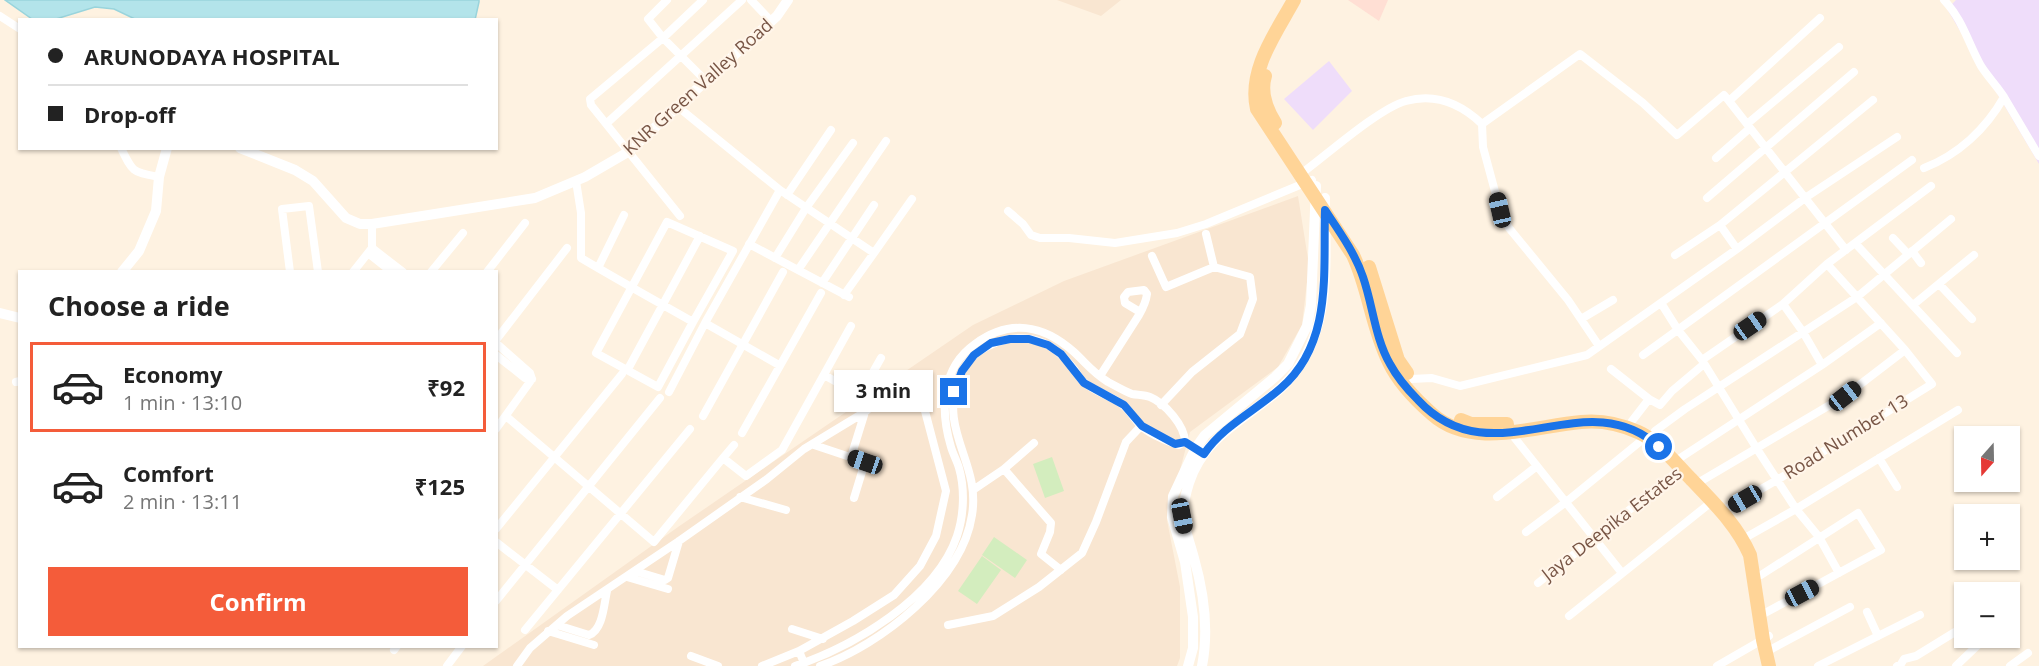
<!DOCTYPE html>
<meta charset="utf-8">
<style>
:root{--surface:#fff;--page:#f2f2f2;--text:#222;--muted:#767676;--line:#e0e0e0;--accent:#f45c3a}
body{margin:0;font-family:"Open Sans",sans-serif;background:var(--page);color:var(--text);height:100vh;display:flex;flex-direction:column;font-size:22px;white-space:nowrap}
*{box-sizing:border-box;margin:0}
p{font-size:20px;color:var(--muted)}
.icon{flex:none;width:33px;height:33px;fill:none;stroke:currentColor;stroke-width:2;stroke-linecap:round;stroke-linejoin:round}
.map{position:relative;flex:1;overflow:hidden}
.drawer{position:absolute;left:18px;top:270px;width:480px;height:378px;display:flex;flex-direction:column;background:var(--surface);border-radius:0px;box-shadow:0 2px 4px #0004}
.drawer>*{flex:none}
.banner{position:absolute;left:18px;top:18px;width:480px;height:132px;border-radius:0px;box-shadow:0 2px 4px #0004;display:grid;align-content:center;height:132px;padding:0 30px;background:var(--surface)}
.needle{width:39px;rotate:200deg}
.tools{position:absolute;left:1954px;top:426px;display:grid;gap:12px}
.tools a{display:grid;place-items:center;width:66px;height:66px;border-radius:0px;background:var(--surface);box-shadow:0 2px 4px #0004;font-size:30px}
.end{position:absolute;width:27px;height:27px;margin:-14px;border:8px solid #1a73e8;background:#fff;box-shadow:0 0 0 3px #fff}
.from{border-radius:50%}
.bubble{position:absolute;height:42px;border-radius:0px;background:var(--surface);box-shadow:0 2px 4px #0004;font-size:20px;font-weight:700;line-height:42px;text-align:center}
.car{position:absolute;width:18px;height:36px;margin:-18px -9px;border-radius:8px;box-shadow:0 0 4px 2px #0007;background:linear-gradient(#222 24%,#8ab4d8 0 40%,#222 0 76%,#8ab4d8 0 86%,#222 0)}
.banner b{display:flex;align-items:center;gap:21px;height:57px;font-size:22px}
.banner b+b{border-top:2px solid var(--line)}
.banner i{width:15px;height:15px;background:var(--text)}
ul{padding:0;list-style:none}
li{display:flex;align-items:center;gap:18px;height:90px;margin:0 12px 9px;padding:0 18px;border:3px solid transparent;border-radius:0px}
li div{flex:1}
li b{display:block;font-size:22px}
li em{font-style:normal;font-weight:700}
li.active{border-color:var(--accent)}
li>.icon{width:54px;height:54px;stroke-width:1.5}
h2{padding:0 30px;font-size:27px;line-height:72px}
.button{display:flex;gap:12px;margin-top:auto;padding:12px 30px}
.button a{flex:1;height:69px;border-radius:0px;background:var(--accent);color:#fff;font-size:24px;font-weight:700;line-height:69px;text-align:center}
.map>svg:first-child{display:block}
</style>
<div class="map">
<svg width="2039" height="666" viewBox="0 0 2039 666">
<rect width="100%" height="100%" fill="#fef2e1"/>
<path fill="#f9e6d1" d="M1057,0H1121L1101,16Z
M1298,196L1309,265L1302,325L1278,367L1190,432L1167,520L1180,587V658L1177,666H483L678,527L973,325L1064,281Z"/>
<path fill="#ffdfd4" d="M1348,0H1388L1379,21Z"/>
<path fill="#efddfa" d="M1956,0H2039V164L1947,9Z
M1329,61L1352,91L1313,130L1284,99Z"/>
<path fill="#d3edbe" d="M1052,457L1064,491L1045,498L1033,464Z
M994,537L1027,560L1015,578L982,555Z
M982,556L1001,570L977,604L958,591Z"/>
<path fill="#b3e4ea" stroke="#99d4dc" stroke-width="1.5" d="M5,0H479V2L475,20H137L114,9L95,7L56,19H32Z"/>
<g fill="none" stroke-linecap="round" stroke-linejoin="round">
<path stroke="#fff" stroke-width="8" d="M667,0L648,19L663,38L703,0
M751,0L771,21
M0,16L20,29
M1839,47L1747,124L1846,250
M2004,97L2039,156
M607,123L742,0
M1482,124L1483,147L1500,210L1509,228L1568,300L1599,346
M1747,124L1729,101L1820,18
M121,148C133,173 133,172 159,177
M1716,158L1750,128
M1924,168C1958,155 1986,129 2004,97C1997,86 1988,77 1981,66C1968,43 1963,20 1944,0
M1306,170C1330,152 1380,108 1406,101C1435,93 1461,104 1482,124L1580,54L1643,103L1677,135L1724,95L1729,101
M576,181L581,213V258C618,280 656,301 693,322L658,387L596,353L667,222L733,251L693,322
M780,190L874,253L912,199
M787,195L831,130
M1707,198L1854,72
M1008,211L1023,224L1031,235L1040,238H1069L1115,243L1177,233L1206,224L1312,180
M680,216L591,105L590,99L663,38L705,80
M1720,225L1737,249
M1206,234L1214,267
M1893,238L1908,254
M1855,243L1957,353
M749,244L849,297
M372,248L403,272
M1912,251L1921,263
M368,253L392,272
M1675,255L1720,225L1873,100
M1152,256L1166,287L1214,267L1250,277L1253,299L1240,334L1192,372L1161,405
M775,258L806,208L853,143
M598,268L624,215
M798,270L886,141
M290,272L282,209L309,206L318,272
M353,272L372,248V224
M431,272L463,233
M487,272L525,223
M822,283L874,205
M1939,284L1972,319
M844,295L874,253
M1661,303L1678,330L1702,360L1757,449L1796,509L1819,537L1839,573
M1913,305L1974,255
M1581,319L1613,300
M705,323L779,365
M496,340L567,248
M496,343L530,373L532,379
M496,355L525,378L532,379
M1643,355L1912,160
M1702,360L1783,304L1827,264L1931,186
M1822,365L1881,323
M628,369L700,236
M1611,369L1649,399L1632,421
M824,375L860,395L881,358
M1100,376L1139,315C1143,308 1146,302 1147,294L1144,290L1128,292L1124,297L1125,303L1140,312
M1411,379L1432,378L1460,386L1587,355L1737,249L1805,198L1897,137
M16,382L20,381
M669,392L705,323L780,190L678,107
M1649,399L1660,405L1672,391L1704,364
M703,416L783,272
M507,417L654,542L723,458
M496,429L532,379
M1655,431L1685,409L1857,297L1951,219
M1510,432L1622,573
M742,433L821,293
M734,445L723,458L746,476L782,450L851,326
M814,445L865,462L854,498
M851,457L865,412
M1879,458L1897,487
M1674,462L1822,365L1803,332L1783,304
M1004,469L1051,523L1050,532L1041,554L1061,570
M1696,484L1845,396L1905,350
M973,490L1004,469L1034,443
M740,497L786,510
M1497,497L1537,466
M1721,512L1777,480L1932,384L1905,350L1827,264
M496,529L622,374
M1526,532L1566,502L1647,436
M1743,539L1796,509L1958,410
M496,542L558,590
M635,571L665,580L668,578L679,541
M1761,575L1858,513L1881,550L1765,613
M627,577L668,589
M1538,583L1683,467
M496,601L660,398
M1867,612L1878,636
M1569,616L1714,500
M557,625L589,635C603,630 604,604 607,591
M948,625L993,616L1039,587L1082,553L1096,522L1126,442L1141,426
M792,629L823,639
M525,630L690,429
M548,631L594,645
M394,650L397,646
M1766,652L1850,607
M691,656L718,666
M447,666L462,646
M517,666L530,648L567,616L679,541L767,479L804,449L865,412L882,397L885,396L922,406L925,411L946,491L936,536L920,566L894,595L853,621L799,651L804,663
M762,666L799,651
M795,666C854,646 936,598 957,536C964,515 965,489 959,468C957,461 953,454 951,447C940,410 941,368 975,344C1009,319 1043,324 1074,352C1087,364 1092,372 1108,382C1116,386 1124,391 1132,394C1138,395 1145,395 1150,397C1165,403 1185,426 1185,442L1179,445C1167,442 1151,434 1142,427C1135,421 1131,412 1124,406C1113,396 1096,393 1085,383C1080,380 1077,373 1074,369C1062,354 1049,342 1030,339C1011,336 993,342 978,352C970,358 963,368 959,377C938,432 981,462 972,515C962,581 881,645 820,666
M1717,666L1769,636
M1818,666L1920,615
M1897,666L1901,664L1904,659L1916,656L1955,632
M1956,666L1983,640
M2010,666L2028,653"/>
<path stroke="#fff" stroke-width="10" d="M240,148L295,170L313,181L346,218L360,224H372L535,198L585,177L628,152L777,16L788,0
M122,272L139,251L156,211L159,177L167,148
M0,313L20,318
M1188,666L1193,648V617L1185,562L1172,517L1173,496L1195,449L1205,435L1275,377L1288,364L1307,326L1311,305L1316,186
M1202,666C1209,630 1204,593 1194,558C1185,525 1178,518 1189,483C1205,434 1248,419 1282,387C1334,337 1325,263 1325,198"/>
<path stroke="#ffd497" stroke-width="14" d="M1294,0C1276,33 1248,70 1257,109L1353,255C1369,289 1372,328 1389,362C1398,381 1416,400 1432,414C1472,450 1534,426 1581,422C1600,420 1620,424 1638,432C1659,441 1676,464 1692,480C1714,503 1737,525 1750,555L1763,640L1769,666
M1265,76C1260,92 1267,110 1275,123
M1369,267L1398,360L1407,373
M1461,420L1471,424H1507"/>
</g>
<g fill="none" stroke-linecap="round" stroke-linejoin="round">
<path stroke="#1a73e8" stroke-width="8" d="M954,392L962,371L974,355L991,343L1010,339H1029L1048,345L1061,354L1084,383L1124,405L1142,426L1175,444L1185,442L1204,454C1223,426 1255,411 1281,388C1333,343 1323,272 1325,210C1339,231 1355,253 1363,277C1373,306 1375,338 1390,364C1397,377 1408,390 1418,400C1493,481 1585,379 1659,447"/>
</g>
<g text-anchor="middle" stroke-width="4.5" stroke-linejoin="round" paint-order="stroke">
<g font-size="18" fill="#785545" stroke="#fff5e9">
<text transform="translate(698 87) rotate(-42)" y="6">KNR Green Valley Road</text>
<text transform="translate(1846 437) rotate(-32)" y="6">Road Number 13</text>
<text transform="translate(1612 524) rotate(-38)" y="6">Jaya Deepika Estates</text>
</g>
</g>
</svg>
<div class="tools">
<a><svg class="needle" viewBox="-14 -14 28 28"><path d="M0-13l5 13h-10z" fill="#e53935"/><path d="M0 13l5-13h-10z" fill="#767676"/></svg></a>
<a>+</a>
<a>−</a>
</div>
<i class="end from" style="left:1659px;top:447px"></i>
<i class="end" style="left:954px;top:392px"></i>
<div class="bubble" style="left:834px;top:370px;width:99px">3 min</div>
<i class="car" style="left:1500px;top:210px;rotate:347deg"></i>
<i class="car" style="left:1750px;top:326px;rotate:55deg"></i>
<i class="car" style="left:1845px;top:396px;rotate:52deg"></i>
<i class="car" style="left:865px;top:462px;rotate:289deg"></i>
<i class="car" style="left:1745px;top:499px;rotate:240deg"></i>
<i class="car" style="left:1182px;top:516px;rotate:169deg"></i>
<i class="car" style="left:1802px;top:593px;rotate:62deg"></i>
<div class="banner">
<b><i class="from"></i>ARUNODAYA HOSPITAL</b>
<b><i></i>Drop-off</b>
</div>
<section class="drawer">
<h2>Choose a ride</h2>
<ul>
<li class="active"><svg class="icon" aria-label="car" viewBox="0 0 24 24"><path d="M5 17H2v-5l4-1 3-4h7l3 4 3 1v5h-3M9 17h6M6 11h13"/><circle cx="7" cy="17" r="2"/><circle cx="17" cy="17" r="2"/></svg><div><b>Economy</b><p>1 min · 13:10</p></div><em>₹92</em></li>
<li><svg class="icon" aria-label="car" viewBox="0 0 24 24"><path d="M5 17H2v-5l4-1 3-4h7l3 4 3 1v5h-3M9 17h6M6 11h13"/><circle cx="7" cy="17" r="2"/><circle cx="17" cy="17" r="2"/></svg><div><b>Comfort</b><p>2 min · 13:11</p></div><em>₹125</em></li>
</ul>
<div class="button"><a>Confirm</a></div>
</section>
</div>
